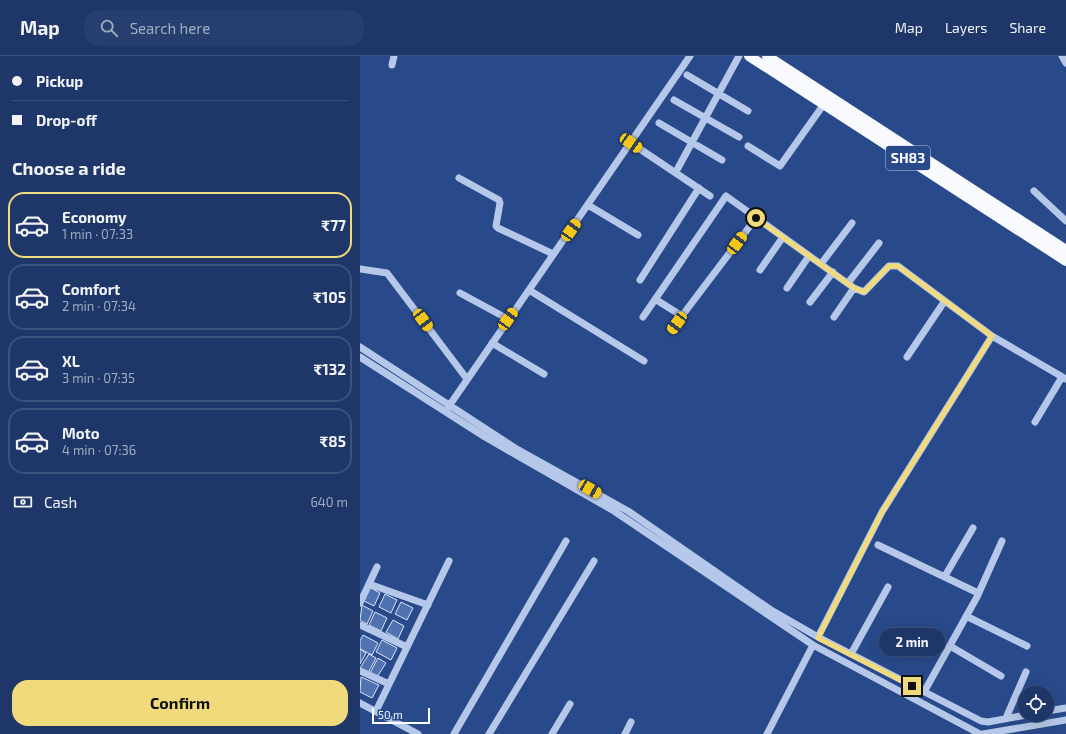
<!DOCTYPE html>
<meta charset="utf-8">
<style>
:root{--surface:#1e3768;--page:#263f6e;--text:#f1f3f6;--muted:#a1acc0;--line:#3c517c;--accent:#f1da7c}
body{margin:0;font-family:"Exo 2",sans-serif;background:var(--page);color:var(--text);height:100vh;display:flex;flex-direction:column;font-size:15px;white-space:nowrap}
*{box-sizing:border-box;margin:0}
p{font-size:13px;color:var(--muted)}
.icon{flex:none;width:22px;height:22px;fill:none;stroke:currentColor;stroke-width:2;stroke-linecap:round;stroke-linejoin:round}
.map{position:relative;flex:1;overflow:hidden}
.side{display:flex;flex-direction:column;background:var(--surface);width:360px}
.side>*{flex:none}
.top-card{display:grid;align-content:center;height:88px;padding:0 12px;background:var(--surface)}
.tools{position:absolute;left:658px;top:630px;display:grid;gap:8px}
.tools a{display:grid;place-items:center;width:36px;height:36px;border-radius:50%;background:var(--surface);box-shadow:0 4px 16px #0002,0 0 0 1px var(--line);font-size:20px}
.scale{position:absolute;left:12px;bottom:10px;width:58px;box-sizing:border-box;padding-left:4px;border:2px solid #fff;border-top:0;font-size:11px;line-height:14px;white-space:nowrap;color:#fff;-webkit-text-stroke:3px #28498a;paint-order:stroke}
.end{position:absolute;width:18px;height:18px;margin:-9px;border:5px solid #f1da7c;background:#111;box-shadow:0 0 0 2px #111}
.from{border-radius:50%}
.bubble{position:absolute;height:28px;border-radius:14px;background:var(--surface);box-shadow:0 4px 16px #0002,0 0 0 1px var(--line);font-size:13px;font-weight:700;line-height:28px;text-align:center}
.car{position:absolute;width:12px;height:24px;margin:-12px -6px;border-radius:5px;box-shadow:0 0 3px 1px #0007;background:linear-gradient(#f5c518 24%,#345 0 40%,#f5c518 0 76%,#345 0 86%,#f5c518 0)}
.top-card b{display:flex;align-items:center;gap:14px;height:38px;font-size:15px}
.top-card b+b{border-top:1px solid var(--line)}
.top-card i{width:10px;height:10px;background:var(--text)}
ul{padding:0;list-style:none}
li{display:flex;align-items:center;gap:12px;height:66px;margin:0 8px 6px;padding:0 4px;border:2px solid var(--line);border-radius:16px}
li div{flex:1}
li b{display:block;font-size:15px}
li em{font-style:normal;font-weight:700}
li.on{border-color:var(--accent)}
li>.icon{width:36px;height:36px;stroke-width:1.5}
h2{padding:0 12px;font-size:18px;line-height:48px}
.pay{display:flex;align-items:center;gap:10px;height:44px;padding:0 12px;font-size:15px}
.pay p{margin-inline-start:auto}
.cta{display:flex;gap:8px;margin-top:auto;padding:8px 12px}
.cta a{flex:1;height:46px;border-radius:16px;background:var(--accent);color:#111;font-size:16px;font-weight:700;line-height:46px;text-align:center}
header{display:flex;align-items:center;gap:24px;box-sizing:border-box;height:56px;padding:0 20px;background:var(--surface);border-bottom:1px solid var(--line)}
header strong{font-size:19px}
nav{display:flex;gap:22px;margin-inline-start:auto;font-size:14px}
.search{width:280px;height:36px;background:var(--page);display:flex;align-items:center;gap:10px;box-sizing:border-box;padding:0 14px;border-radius:16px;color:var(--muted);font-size:15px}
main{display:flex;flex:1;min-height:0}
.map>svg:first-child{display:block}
</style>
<header>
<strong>Map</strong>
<div class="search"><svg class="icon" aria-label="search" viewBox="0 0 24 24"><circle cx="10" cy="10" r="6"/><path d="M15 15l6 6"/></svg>Search here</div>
<nav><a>Map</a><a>Layers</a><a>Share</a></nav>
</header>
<main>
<section class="side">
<div class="top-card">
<b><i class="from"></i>Pickup</b>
<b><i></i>Drop-off</b>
</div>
<h2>Choose a ride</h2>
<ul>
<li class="on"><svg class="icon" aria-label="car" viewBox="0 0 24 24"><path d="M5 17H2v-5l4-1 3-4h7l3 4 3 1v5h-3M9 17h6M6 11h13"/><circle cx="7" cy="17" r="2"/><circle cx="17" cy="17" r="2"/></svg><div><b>Economy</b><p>1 min · 07:33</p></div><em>₹77</em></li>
<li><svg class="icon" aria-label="car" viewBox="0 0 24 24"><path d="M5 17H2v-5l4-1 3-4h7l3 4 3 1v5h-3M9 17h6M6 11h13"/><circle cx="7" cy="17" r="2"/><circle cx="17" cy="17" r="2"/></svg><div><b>Comfort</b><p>2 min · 07:34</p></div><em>₹105</em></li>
<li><svg class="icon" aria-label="car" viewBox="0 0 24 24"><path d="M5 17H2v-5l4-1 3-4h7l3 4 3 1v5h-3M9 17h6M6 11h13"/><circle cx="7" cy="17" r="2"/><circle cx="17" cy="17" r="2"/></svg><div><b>XL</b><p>3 min · 07:35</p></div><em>₹132</em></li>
<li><svg class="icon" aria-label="car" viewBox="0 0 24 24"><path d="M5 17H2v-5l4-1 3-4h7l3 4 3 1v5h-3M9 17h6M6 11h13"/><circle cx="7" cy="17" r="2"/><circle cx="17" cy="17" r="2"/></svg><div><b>Moto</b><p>4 min · 07:36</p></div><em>₹85</em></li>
</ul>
<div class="pay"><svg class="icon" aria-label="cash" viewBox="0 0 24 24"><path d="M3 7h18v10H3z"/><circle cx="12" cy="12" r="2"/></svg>Cash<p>640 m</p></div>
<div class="cta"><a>Confirm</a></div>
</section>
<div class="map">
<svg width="706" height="678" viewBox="0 0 706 678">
<rect width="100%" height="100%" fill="#28498a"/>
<path fill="#5172b1" stroke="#dae4f7" d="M9,531L20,537L14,550L2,544Z
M25,538L37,544L31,557L19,551Z
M41,546L53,552L47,564L35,558Z
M2,549L13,555L7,568L0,564Z
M15,556L27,562L21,575L9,569Z
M33,564L44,570L38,583L26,576Z
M3,579L18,587L12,599L0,593V585Z
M22,584L37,592L31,604L16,596Z
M0,593L6,597L0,608Z
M9,598L16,602L8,617L0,612Z
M18,602L26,607L17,621L10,617Z
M1,621L19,629L12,642L0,636Z"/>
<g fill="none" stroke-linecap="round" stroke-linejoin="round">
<path stroke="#b6c8e9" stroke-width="7" d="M702,0L706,7
M32,9L34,0
M327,19L388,55
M314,44L379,81
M299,67L362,104
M271,87L350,140
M388,90L420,110L464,48
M318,112L379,0
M99,122L139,144L140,147L136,170L138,172L193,198
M674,135L706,165
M228,149L278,179
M461,208L492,167
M0,213L27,217L107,323
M400,214L423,181
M280,224L339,132
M488,227L519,187
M427,232L449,200
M169,234L284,305
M100,237L148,263
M295,243L322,260
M450,246L473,216
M283,261L366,140L494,232L504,236L529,210H538L632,280L706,323
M474,261L494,232
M312,273L396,162
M132,287L184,318
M0,291L155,392L268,455L411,554L458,581L621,665L628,666L666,659
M0,301L125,381L254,455L453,589L620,678
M547,301L584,246
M87,353L330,0
M675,366L702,321
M518,489L618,537
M585,520L613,472
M9,528L68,549
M0,547L17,511
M606,560L667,590
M0,569L47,591
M458,581L522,456L632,280
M590,590L641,620
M491,598L528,531
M0,615L29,628
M564,636L617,541L642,485
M0,647L58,678
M16,655L89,505
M687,655L706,652
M646,662L666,616
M94,678L206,485
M129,678L234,505
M192,678L210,648
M265,678L271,666
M407,678L453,589
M623,678L706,664"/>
<path stroke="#f8fafe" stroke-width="10" d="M389,0L706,205
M407,0L706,194"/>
</g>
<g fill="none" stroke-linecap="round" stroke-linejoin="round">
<path stroke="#f1da7c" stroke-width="5" d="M396,162L494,232L504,236L529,210H538L632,280L522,456L458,582L552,630"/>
</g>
<g text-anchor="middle" stroke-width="3" stroke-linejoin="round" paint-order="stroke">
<rect fill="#28498a" stroke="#bec8dc" stroke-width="1" x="526" y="90" width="44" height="24" rx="3"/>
<g font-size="14" font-weight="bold" fill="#fff">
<text x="548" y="107">SH83</text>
</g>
</g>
</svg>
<div class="tools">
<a><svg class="icon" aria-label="locate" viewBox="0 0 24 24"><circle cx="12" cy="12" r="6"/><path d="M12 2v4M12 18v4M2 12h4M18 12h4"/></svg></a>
</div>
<div class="scale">50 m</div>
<i class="end from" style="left:396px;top:162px"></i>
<i class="end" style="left:552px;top:630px"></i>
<div class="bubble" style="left:519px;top:572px;width:66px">2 min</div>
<i class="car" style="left:271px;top:87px;rotate:124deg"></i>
<i class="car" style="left:211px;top:174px;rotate:35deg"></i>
<i class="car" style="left:377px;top:187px;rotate:37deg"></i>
<i class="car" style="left:148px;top:263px;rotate:35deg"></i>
<i class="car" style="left:63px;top:264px;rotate:143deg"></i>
<i class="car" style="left:317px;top:267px;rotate:217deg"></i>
<i class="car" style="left:230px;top:433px;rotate:120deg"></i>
</div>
</main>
